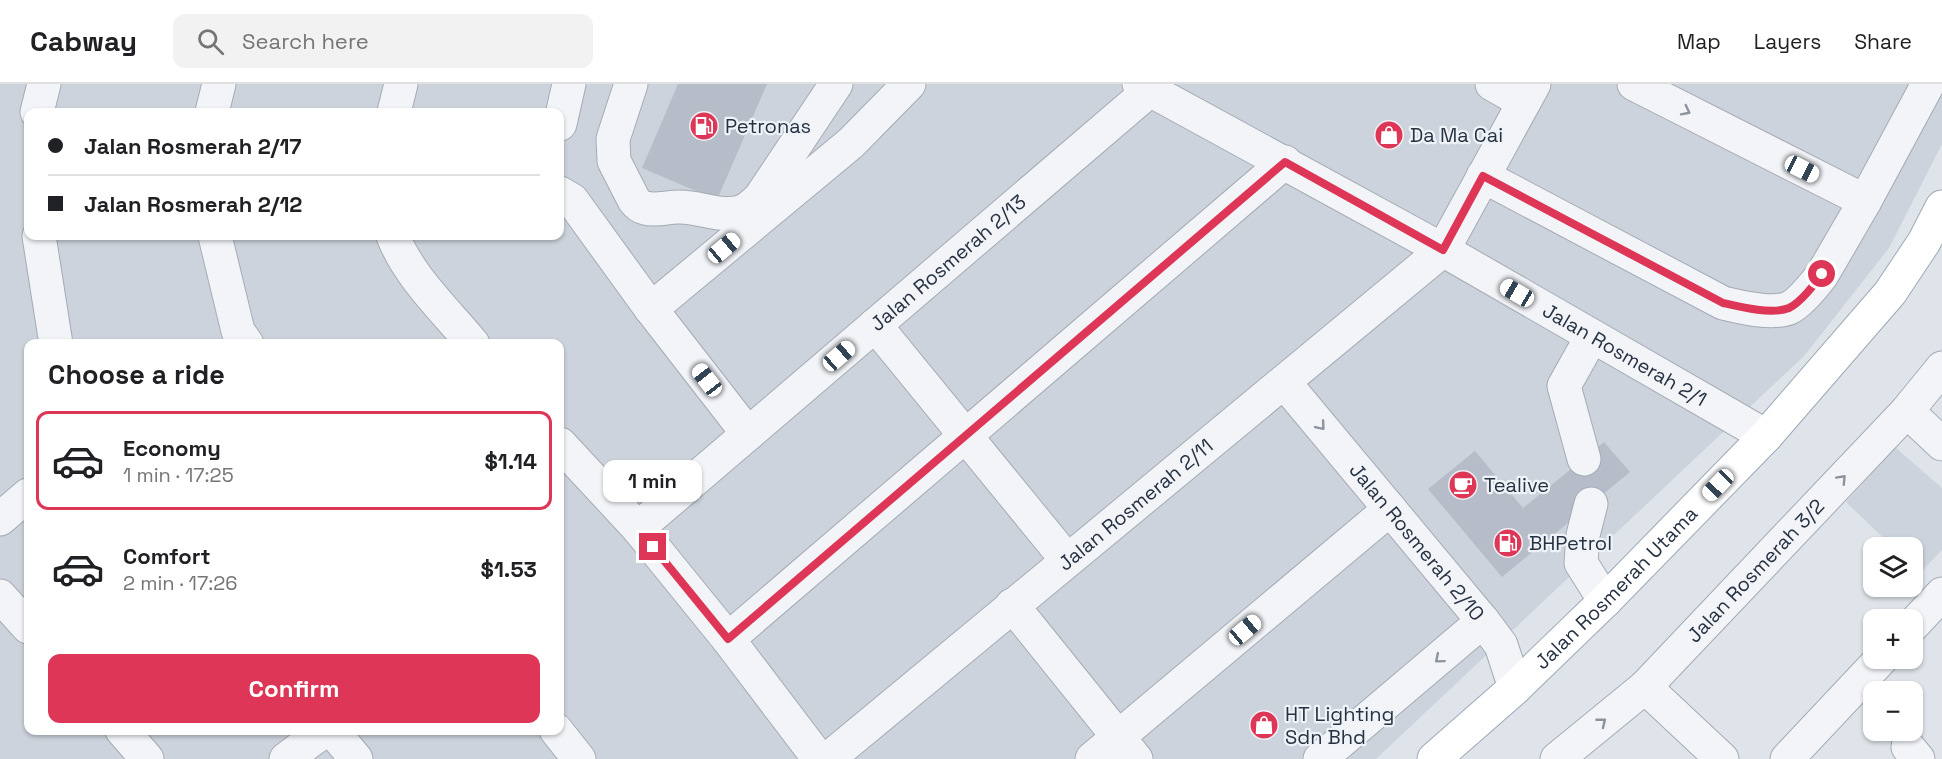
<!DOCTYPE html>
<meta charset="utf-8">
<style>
:root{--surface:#fff;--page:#f2f2f2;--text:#202124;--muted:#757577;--line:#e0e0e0;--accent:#dd3656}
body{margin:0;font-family:"Space Grotesk",sans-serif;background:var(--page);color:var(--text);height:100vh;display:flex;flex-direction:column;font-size:22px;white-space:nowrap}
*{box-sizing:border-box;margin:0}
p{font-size:20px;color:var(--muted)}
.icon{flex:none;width:33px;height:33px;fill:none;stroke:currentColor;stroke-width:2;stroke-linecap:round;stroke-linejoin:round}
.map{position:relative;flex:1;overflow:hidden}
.details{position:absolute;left:24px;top:255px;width:540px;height:396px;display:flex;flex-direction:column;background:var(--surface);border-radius:12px;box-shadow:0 2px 4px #0004}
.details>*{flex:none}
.top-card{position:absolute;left:24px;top:24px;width:540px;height:132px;border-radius:12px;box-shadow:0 2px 4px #0004;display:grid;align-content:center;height:132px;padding:0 24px;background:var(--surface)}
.controls{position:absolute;left:1863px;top:453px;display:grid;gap:12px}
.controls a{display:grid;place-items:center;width:60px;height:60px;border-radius:12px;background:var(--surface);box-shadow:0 2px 4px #0004;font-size:30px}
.end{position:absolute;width:27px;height:27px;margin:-14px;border:8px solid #dd3656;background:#fff;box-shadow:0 0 0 3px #fff}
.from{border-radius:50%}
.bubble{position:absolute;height:42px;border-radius:12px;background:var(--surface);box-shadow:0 2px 4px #0004;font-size:20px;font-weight:700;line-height:42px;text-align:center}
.car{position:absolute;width:18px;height:36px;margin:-18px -9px;border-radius:8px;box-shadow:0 0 4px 2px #0007;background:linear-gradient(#fff 24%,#345 0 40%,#fff 0 76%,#345 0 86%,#fff 0)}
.top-card b{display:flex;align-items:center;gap:21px;height:57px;font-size:22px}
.top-card b+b{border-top:2px solid var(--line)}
.top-card i{width:15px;height:15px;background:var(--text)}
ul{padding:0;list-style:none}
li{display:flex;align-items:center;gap:18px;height:99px;margin:0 12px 9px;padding:0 12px;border:3px solid transparent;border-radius:12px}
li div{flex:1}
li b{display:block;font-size:22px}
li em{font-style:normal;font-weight:700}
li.on{border-color:var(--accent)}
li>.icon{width:54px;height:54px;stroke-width:1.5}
h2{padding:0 24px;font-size:27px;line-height:72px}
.button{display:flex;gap:12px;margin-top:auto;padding:12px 24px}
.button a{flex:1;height:69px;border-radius:12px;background:var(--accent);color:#fff;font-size:24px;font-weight:700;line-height:69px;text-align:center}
header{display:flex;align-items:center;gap:36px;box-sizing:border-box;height:84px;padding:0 30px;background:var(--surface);border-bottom:2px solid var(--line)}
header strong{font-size:28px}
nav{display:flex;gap:33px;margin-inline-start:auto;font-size:21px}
.search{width:420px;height:54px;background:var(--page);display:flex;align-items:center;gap:15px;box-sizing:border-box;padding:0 21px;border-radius:12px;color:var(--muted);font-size:22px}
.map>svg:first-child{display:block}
</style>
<header>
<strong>Cabway</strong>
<div class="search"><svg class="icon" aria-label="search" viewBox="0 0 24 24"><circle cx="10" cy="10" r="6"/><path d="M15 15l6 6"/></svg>Search here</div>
<nav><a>Map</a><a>Layers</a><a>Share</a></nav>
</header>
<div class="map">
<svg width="1942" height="675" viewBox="0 0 1942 675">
<rect width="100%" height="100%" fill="#dfe4ea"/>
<path fill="#cdd3dc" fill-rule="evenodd" d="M0,0H1942V60L1889,164L1805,271L1376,675H0ZM28,28H560V152H28ZM28,260H560V646H28Z
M1895,363L1942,404V466L1920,489L1913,482L1912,464L1893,463L1846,418Z"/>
<path fill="#b6bdc8" d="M678,0H767L717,116L642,84Z
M1604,358L1630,388L1502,493L1428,405L1475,367L1523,424Z"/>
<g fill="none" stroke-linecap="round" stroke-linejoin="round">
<g stroke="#a4abb5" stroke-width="35">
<g id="minor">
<path d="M631,0L613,55L614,77L634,116C637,120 640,123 645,124C656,127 667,123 678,123C698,122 721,134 740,128C748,126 754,119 760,114L836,0"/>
<path id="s1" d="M1139,0L1443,166L1766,352"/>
<path d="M1492,0L1524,18"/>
<path d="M1634,0L1865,117"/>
<path d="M37,28L44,0"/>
<path d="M212,28L219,0"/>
<path d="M394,28L401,0"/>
<path d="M560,40L569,0"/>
<path d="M1483,92L1723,219C1740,223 1772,231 1789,224C1800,219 1815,200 1822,191L1865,117L1928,0"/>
<path d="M560,109L572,116L651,225L748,350"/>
<path d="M39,152L56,260"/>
<path d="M215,152L238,247L247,260"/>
<path d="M393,152C409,193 445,226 473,260"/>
<path d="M651,225L851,59L909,0"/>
<path d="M875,241L1067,476"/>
<path id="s2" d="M1284,298L1483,537L1501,561L1515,604"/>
<path d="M1907,327L1942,360"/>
<path d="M560,360L638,444L728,555L819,675"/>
<path d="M1584,375L1564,302L1592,252"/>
<path d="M1591,420L1583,451L1581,479L1605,517"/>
<path d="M0,435L28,411"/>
<path id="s3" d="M638,444L1150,6"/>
<path d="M0,512L28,543"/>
<path d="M1012,521L1136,675"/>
<path d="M1912,542L1942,510"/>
<path d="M728,555L1285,78"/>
<path d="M1645,603L1722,675"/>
<path d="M122,646L147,675"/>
<path d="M332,646L356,675"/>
<path d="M556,646L579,675"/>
<path d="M1908,663L1918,675"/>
<path d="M286,675L325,646"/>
<path id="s4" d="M828,675L1443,166L1534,0"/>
<path d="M1092,675L1390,425"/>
<path d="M1320,675L1483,537"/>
<path id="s5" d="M1557,675L1645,603L1907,327L1942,284"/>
<path d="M1787,675L1882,574"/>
</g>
</g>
<g stroke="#9da9b7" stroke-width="35">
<g id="major">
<path id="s6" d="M1434,675L1515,604L1605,517L1766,352L1890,209L1924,158L1942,123"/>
</g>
</g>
<use href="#minor" stroke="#f2f4f8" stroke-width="33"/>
<use href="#major" stroke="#fff" stroke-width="33"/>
</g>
<defs><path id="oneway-chevron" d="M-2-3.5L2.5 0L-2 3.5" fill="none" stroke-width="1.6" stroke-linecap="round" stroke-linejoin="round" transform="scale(1.5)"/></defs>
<g stroke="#8c939e">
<use href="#oneway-chevron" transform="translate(1686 27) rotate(27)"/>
<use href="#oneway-chevron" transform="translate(1321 342) rotate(50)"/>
<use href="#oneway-chevron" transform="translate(1842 395) rotate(-47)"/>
<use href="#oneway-chevron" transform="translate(1439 575) rotate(140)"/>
<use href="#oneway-chevron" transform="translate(1602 638) rotate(-39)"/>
</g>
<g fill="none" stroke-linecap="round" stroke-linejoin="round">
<path stroke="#dd3656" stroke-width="8" d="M653,463L728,555L1285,78L1443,166L1483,92L1723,219C1740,223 1772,231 1789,224C1800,219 1815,200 1822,190"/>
</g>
<defs>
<g id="fuel-disc" transform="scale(1.5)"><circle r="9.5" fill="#dd3656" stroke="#eff3f7"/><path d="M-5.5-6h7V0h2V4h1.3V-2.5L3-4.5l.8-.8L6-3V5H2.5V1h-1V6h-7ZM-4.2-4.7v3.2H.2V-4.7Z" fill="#fff"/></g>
<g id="shop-disc" transform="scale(1.5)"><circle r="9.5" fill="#dd3656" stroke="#eff3f7"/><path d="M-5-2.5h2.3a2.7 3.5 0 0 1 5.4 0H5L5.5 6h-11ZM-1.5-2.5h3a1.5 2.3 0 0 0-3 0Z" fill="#fff"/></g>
<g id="cafe-disc" transform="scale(1.5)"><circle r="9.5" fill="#dd3656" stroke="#eff3f7"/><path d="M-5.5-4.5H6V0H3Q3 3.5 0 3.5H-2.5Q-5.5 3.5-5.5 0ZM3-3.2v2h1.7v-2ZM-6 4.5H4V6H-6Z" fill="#fff"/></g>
</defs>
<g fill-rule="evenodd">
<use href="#fuel-disc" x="704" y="42"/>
<use href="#shop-disc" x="1389" y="51"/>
<use href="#cafe-disc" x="1463" y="401"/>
<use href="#fuel-disc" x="1508" y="459"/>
<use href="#shop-disc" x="1264" y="641"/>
</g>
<g text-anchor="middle" stroke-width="4.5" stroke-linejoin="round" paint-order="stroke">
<g font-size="20" fill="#263243" stroke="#eff3f7" text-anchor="start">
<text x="725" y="49">Petronas</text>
<text x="1410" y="58">Da Ma Cai</text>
<text x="1484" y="408">Tealive</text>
<text x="1529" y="466">BHPetrol</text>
<text x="1285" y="637">HT Lighting<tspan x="1285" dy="23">Sdn Bhd</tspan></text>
</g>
<g font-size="20" fill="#263243" stroke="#eff3f7">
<text dy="7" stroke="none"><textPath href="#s3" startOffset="408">Jalan Rosmerah 2/13</textPath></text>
<text dy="7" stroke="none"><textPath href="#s1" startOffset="556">Jalan Rosmerah 2/1</textPath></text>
<text dy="7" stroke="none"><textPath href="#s4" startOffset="399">Jalan Rosmerah 2/11</textPath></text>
<text dy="7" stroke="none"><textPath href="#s2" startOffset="208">Jalan Rosmerah 2/10</textPath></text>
<text dy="7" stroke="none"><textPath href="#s5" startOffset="274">Jalan Rosmerah 3/2</textPath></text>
<text dy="7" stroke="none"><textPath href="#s6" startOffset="250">Jalan Rosmerah Utama</textPath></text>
</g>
</g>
</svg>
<div class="controls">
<a><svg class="icon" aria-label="layers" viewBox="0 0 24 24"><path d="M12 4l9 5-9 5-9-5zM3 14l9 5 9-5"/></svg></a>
<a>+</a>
<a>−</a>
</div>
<i class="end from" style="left:1822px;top:190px"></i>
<i class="end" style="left:653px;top:463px"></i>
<div class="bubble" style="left:603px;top:376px;width:99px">1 min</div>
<i class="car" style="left:1802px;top:85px;rotate:117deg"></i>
<i class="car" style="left:724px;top:164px;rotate:50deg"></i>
<i class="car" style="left:1517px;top:209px;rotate:300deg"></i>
<i class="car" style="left:839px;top:272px;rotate:49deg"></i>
<i class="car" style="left:707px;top:296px;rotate:322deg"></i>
<i class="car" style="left:1718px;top:401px;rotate:224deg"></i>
<i class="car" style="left:1245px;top:546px;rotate:50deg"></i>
<div class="top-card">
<b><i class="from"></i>Jalan Rosmerah 2/17</b>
<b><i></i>Jalan Rosmerah 2/12</b>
</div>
<section class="details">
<h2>Choose a ride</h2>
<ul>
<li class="on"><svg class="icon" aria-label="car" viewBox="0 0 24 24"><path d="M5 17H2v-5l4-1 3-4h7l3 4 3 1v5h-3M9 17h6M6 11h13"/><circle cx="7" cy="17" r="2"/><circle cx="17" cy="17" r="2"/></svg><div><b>Economy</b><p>1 min · 17:25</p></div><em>$1.14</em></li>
<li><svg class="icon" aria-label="car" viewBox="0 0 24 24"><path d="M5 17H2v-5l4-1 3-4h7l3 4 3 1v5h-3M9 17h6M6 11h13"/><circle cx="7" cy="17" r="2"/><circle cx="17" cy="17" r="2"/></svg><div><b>Comfort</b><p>2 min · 17:26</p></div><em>$1.53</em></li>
</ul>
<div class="button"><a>Confirm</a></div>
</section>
</div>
